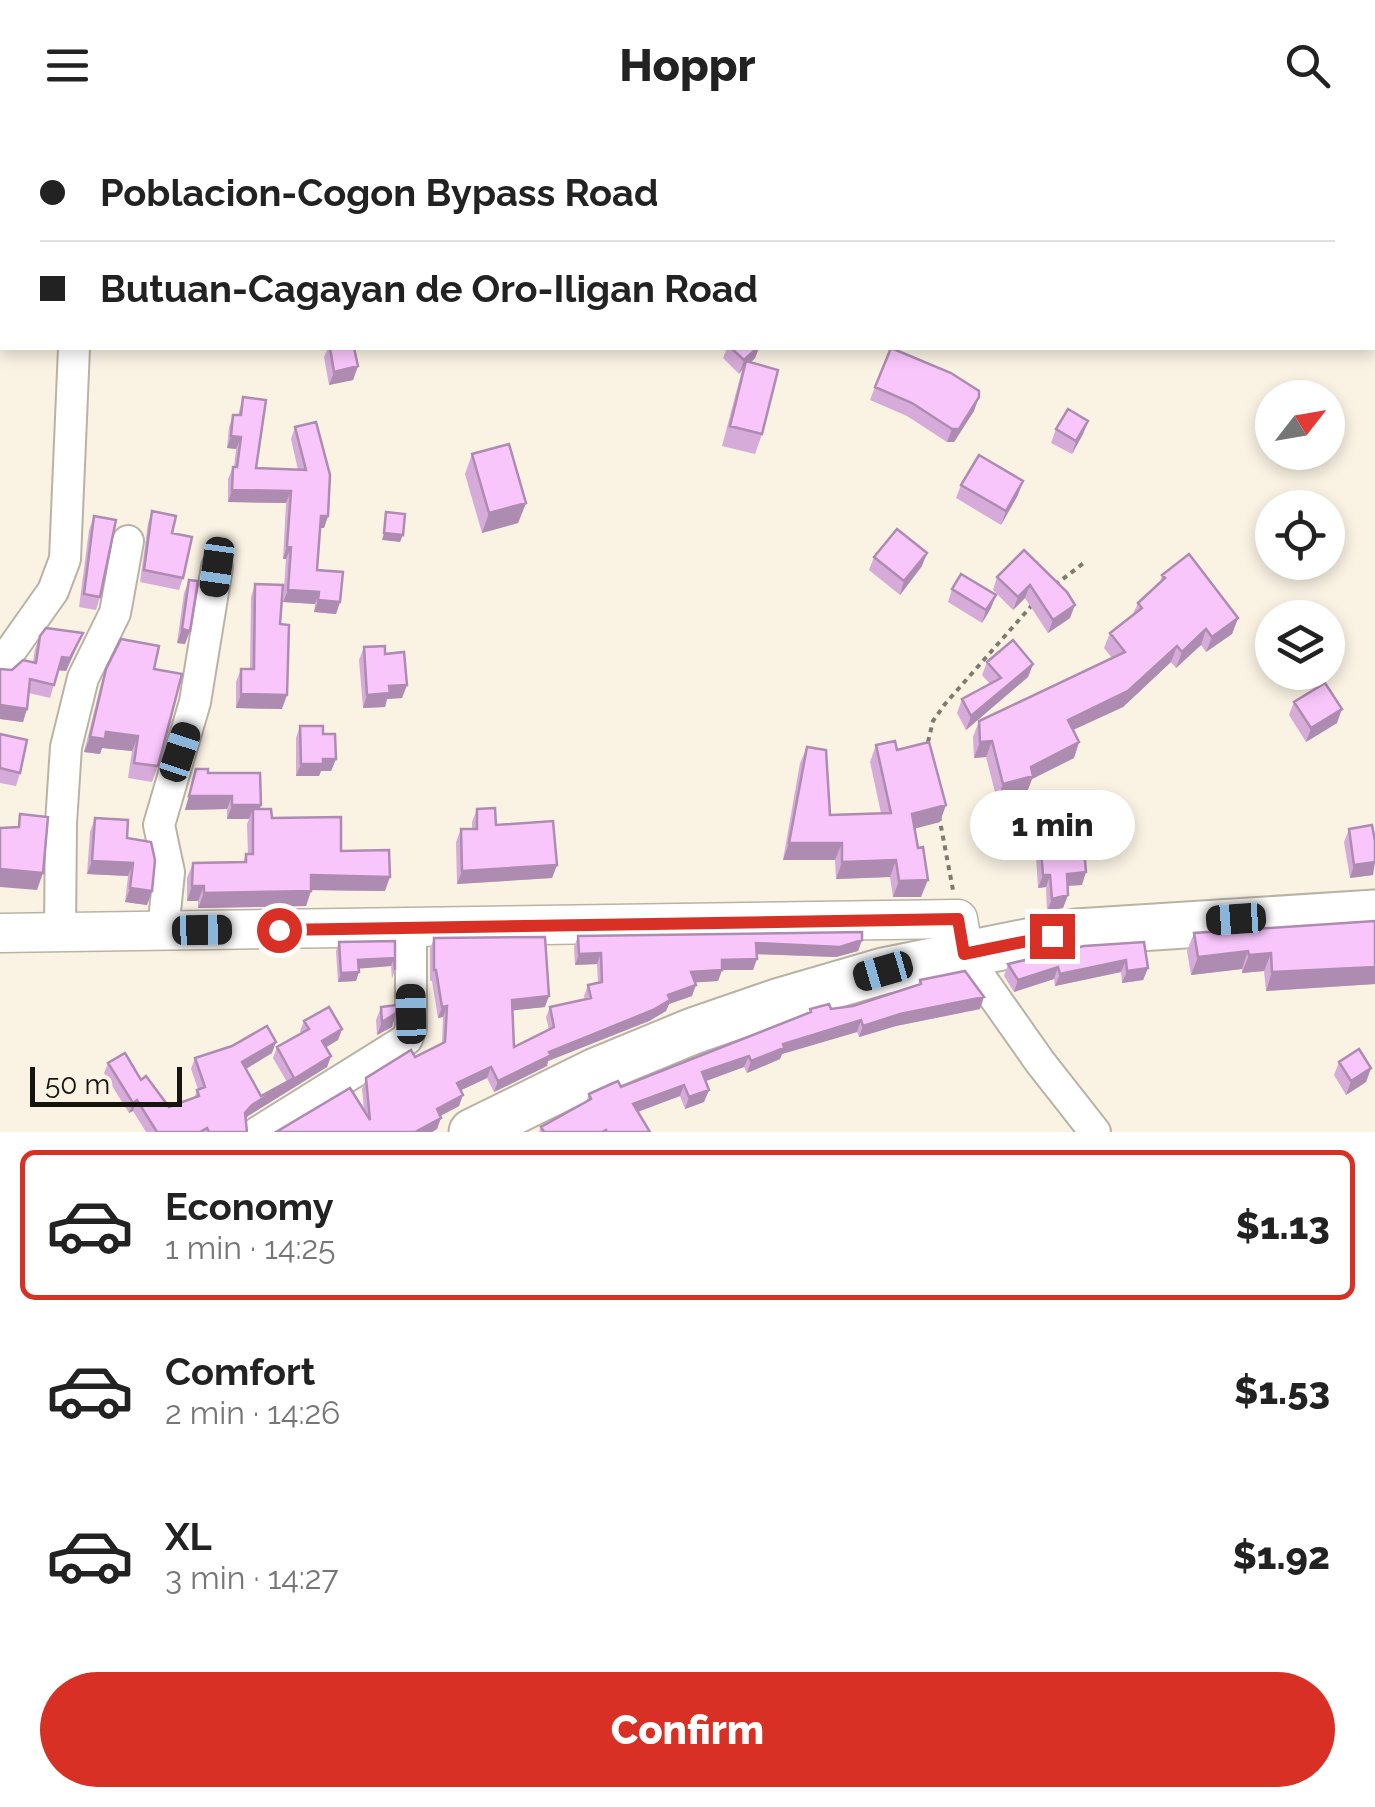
<!DOCTYPE html>
<meta charset="utf-8">
<style>
:root{--surface:#fff;--page:#f2f2f2;--text:#222;--muted:#767676;--line:#e0e0e0;--accent:#d93025}
body{margin:0;font-family:Raleway,sans-serif;background:var(--page);color:var(--text);height:100vh;display:flex;flex-direction:column;font-size:38px;white-space:nowrap}
*{box-sizing:border-box;margin:0}
p{font-size:32px;color:var(--muted)}
.icon{flex:none;width:55px;height:55px;fill:none;stroke:currentColor;stroke-width:2;stroke-linecap:round;stroke-linejoin:round}
.map{position:relative;height:1002px;overflow:hidden}
.details{display:flex;flex-direction:column;background:var(--surface);flex:1}
.details>*{flex:none}
.guide{position:absolute;left:0px;top:0px;width:1375px;height:220px;box-shadow:0 5px 15px #0003;display:grid;align-content:center;height:220px;padding:0 40px;background:var(--surface)}
.needle{width:65px;rotate:59deg}
.buttons{position:absolute;left:1255px;top:250px;display:grid;gap:20px}
.buttons a{display:grid;place-items:center;width:90px;height:90px;border-radius:50%;background:var(--surface);box-shadow:0 5px 15px #0003;font-size:50px}
.scale{position:absolute;left:30px;bottom:25px;width:152px;box-sizing:border-box;padding-left:10px;border:5px solid #16140f;border-top:0;font-size:28px;line-height:35px;white-space:nowrap;color:#16140f;-webkit-text-stroke:8px #faf3e4;paint-order:stroke}
.end{position:absolute;width:45px;height:45px;margin:-22px;border:12px solid #d93025;background:#fff;box-shadow:0 0 0 5px #fff}
.from{border-radius:50%}
.bubble{position:absolute;height:70px;border-radius:35px;background:var(--surface);box-shadow:0 5px 15px #0003;font-size:32px;font-weight:800;line-height:70px;text-align:center}
.car{position:absolute;width:30px;height:60px;margin:-30px -15px;border-radius:12px;box-shadow:0 0 8px 2px #0007;background:linear-gradient(#222 24%,#8ab4d8 0 40%,#222 0 76%,#8ab4d8 0 86%,#222 0)}
.guide b{display:flex;align-items:center;gap:35px;height:95px;font-size:38px}
.guide b+b{border-top:2px solid var(--line)}
.guide i{width:25px;height:25px;background:var(--text)}
ul{padding:18px 0 0;list-style:none}
li{display:flex;align-items:center;gap:30px;height:150px;margin:0 20px 15px;padding:0 20px;border:5px solid transparent;border-radius:15px}
li div{flex:1}
li b{display:block;font-size:38px}
li em{font-style:normal;font-weight:800}
li.active{border-color:var(--accent)}
li>.icon{width:90px;height:90px;stroke-width:1.5}
.action{display:flex;gap:20px;margin-top:auto;padding:20px 40px}
.action a{flex:1;height:115px;border-radius:60px;background:var(--accent);color:#fff;font-size:40px;font-weight:800;line-height:115px;text-align:center}
header{display:flex;justify-content:space-between;align-items:center;height:130px;padding:0 40px;background:var(--surface);font-size:45px;font-weight:800}
.map>svg:first-child{display:block}
</style>
<header><svg class="icon" aria-label="menu" viewBox="0 0 24 24"><path d="M4 6h16M4 12h16M4 18h16"/></svg>Hoppr<svg class="icon" aria-label="search" viewBox="0 0 24 24"><circle cx="10" cy="10" r="6"/><path d="M15 15l6 6"/></svg></header>
<div class="map">
<svg width="1375" height="1002" viewBox="0 0 1375 1002">
<rect width="100%" height="100%" fill="#faf3e4"/>
<g fill="none" stroke-linecap="round" stroke-linejoin="round">
<g stroke="#b9b3a5" stroke-width="34">
<path id="minor" d="M76,2V0
M0,536L53,461L65,429L74,218
M163,801L169,742L159,695L195,572L217,437
M60,802L61,693L66,617L83,548L115,483L128,411
M964,824L1040,932L1095,1002
M258,1002L407,909L411,898V798"/>
</g>
<g stroke="#b9b3a5" stroke-width="41">
<path id="major" d="M0,803L958,789L964,824"/>
</g>
<g stroke="#b9b3a5" stroke-width="49">
<path id="highway" d="M472,1002L596,941L693,901L780,871L883,841L1076,802L1375,783"/>
</g>
<path stroke="#7e7a70" stroke-width="4" stroke-dasharray="5 5" stroke-linecap="butt" d="M1372,53L1375,52
M1055,455L1085,432
M928,612L933,591L945,574L1033,474
M939,686L953,760"/>
<use href="#minor" stroke="#fff" stroke-width="30"/>
<use href="#major" stroke="#fff" stroke-width="38"/>
<use href="#highway" stroke="#fff" stroke-width="45"/>
</g>
<path fill="#d6aad9" d="M328,218L358,236L353,250L329,255L324,227Z
M727,218H759L755,228L750,233L762,304L755,324L722,316L742,240L739,244L723,228Z
M875,257L974,281L954,312H947L907,286L870,270Z
M243,267L256,338L298,340L291,309L295,297L328,386L324,398H320L317,440L340,472L336,484L314,482L315,474L283,472L286,429H283L286,373L228,372V349L233,337H234L236,319L227,318L229,297L233,285H238Z
M1088,291L1083,304L1072,324L1051,313L1056,299Z
M472,324L526,373L518,393L482,403L465,344Z
M961,355L1018,365L1001,395L956,368Z
M152,381L183,448L179,460L140,452L148,393Z
M94,386L100,467L96,480L79,477L89,400Z
M1024,420L1070,488L1048,503L1025,468L1013,480L993,460L997,447Z
M874,427L922,436L900,465L869,440Z
M1162,445L1238,488L1232,504L1206,522L1201,515L1176,538L1171,532L1123,577L1073,600L1079,612L1074,628L1032,649L1027,662L997,670L986,627L974,628L973,607L979,591L1112,528L1104,518L1110,503L1133,484L1138,473L1160,453Z
M189,450L185,514L177,513L184,463Z
M255,454L280,494L282,579L236,578V552L241,539H250L251,467Z
M952,459L991,478L982,493L948,472Z
M1272,489V531L1256,512L1261,498Z
M83,503L66,541L58,540L50,568L29,563L23,592L0,589V539L12,540L33,532L35,519L40,506Z
M364,517L385,524L407,555L402,568L387,569L385,577L363,578L359,530Z
M987,532L1033,534L1028,547L966,600L957,583L962,569L990,554L982,545Z
M106,539H154L158,636L152,652L128,648L132,621L102,618L100,624L84,622L101,554Z
M1294,572L1337,593L1306,612L1289,585Z
M300,596L323,604L336,629L331,641H321L319,646H296V608Z
M0,604L20,643L16,656L0,653Z
M876,615L897,620L940,692L915,698L921,767H893L890,747L836,749L835,730H783L800,633L807,617L830,685L881,683L870,632Z
M196,639L208,643L261,675L260,679L272,688L341,721L385,761L311,760L306,776L198,778V771H187V748L193,733L243,732L246,724H248L247,694L249,689H227V679L185,680Z
M477,679L496,695L557,735L552,748L457,754L456,712L461,699H472V692Z
M95,688L127,708L152,761L147,775L125,772L128,746L87,744L90,702Z
M1039,698L1078,708L1082,755L1067,756L1068,765L1063,778L1047,781L1046,757L1038,758L1035,711Z
M1349,699L1373,745L1350,748L1344,712Z
M1375,791V854L1266,861L1264,841L1242,843V839L1191,845L1187,821L1194,803Z
M578,806L862,810L858,821L836,827L757,824L753,840H722L718,851L695,852L692,866L669,874L666,881L649,891L548,931L547,936L494,962L487,948L461,960L459,976L440,986L437,999L432,1002H276L364,980L362,959L366,948L442,914L443,887L438,888L432,851H430V819L434,808L545,877L512,880L514,917L549,900L546,887L550,877L585,869L584,866L588,855L598,853L597,834L575,835L574,817Z
M395,811V840L392,849L391,836L359,838L356,851L338,852L336,821L339,812Z
M1084,816L1148,838L1143,850L1122,853L1121,842L1055,856L1054,849L1014,862L1004,846L1008,834Z
M920,850L980,879L896,896L859,907L857,902L782,924L780,929L747,943L744,937L705,951L709,960L704,972L685,979L680,966L638,982L650,1002H539L541,997L586,972L589,964L621,957L809,883L810,879H831L853,876L918,854Z
M381,877L396,883L392,897L377,905L376,890Z
M304,891L342,899L338,910L326,917L331,926L327,937L248,986L246,989L247,1002H146L133,981L129,983L104,943L108,933L141,950L169,977L194,968L198,959L191,939L195,928L272,923L246,939L261,966L287,952L273,928L277,917L301,903L300,901Z
M1339,932L1371,938L1366,952L1346,965L1334,945Z"/>
<path fill="#ae8bb0" d="M754,218H759L755,228L744,239L746,231L742,240L739,244L744,230Z
M358,236L353,250L329,255L334,242Z
M979,267L974,281L954,312H947L952,299Z
M1088,291L1083,304L1072,324L1076,311Z
M231,306L241,307L236,319L227,318Z
M1023,351L1018,365L1001,395L1006,381Z
M232,360L291,361L286,373L228,372Z
M526,373L518,393L482,403L489,383Z
M321,386H328L324,398H317Z
M384,403L403,405L400,412L382,410Z
M287,416L291,417L286,429H283Z
M927,423L922,436L900,465L904,451Z
M1030,455L1025,468L1013,480L1018,467Z
M288,460L319,462L315,474L283,472Z
M996,465L991,478L982,493L986,480Z
M318,470L340,472L336,484L314,482Z
M1075,475L1070,488L1048,503L1053,490Z
M1238,488L1232,504L1206,522L1212,507Z
M182,499L190,501L185,514L177,513Z
M1206,499L1201,515L1176,538L1182,522Z
M83,503L66,541L57,540L62,527Z
M1177,516L1171,532L1123,577L1062,605L1068,590Z
M1033,534L1028,547L966,600L971,586Z
M407,555L402,568L387,569L385,577L363,578L367,565L389,556Z
M241,564L287,565L282,579L236,578Z
M0,575L27,579L23,592L0,589Z
M1342,579L1337,593L1306,612L1311,598Z
M106,602L138,606L132,621L102,618L100,624L84,622L90,607Z
M992,611L986,627L974,628L980,612Z
M1079,612L1074,628L1032,649L1027,662L997,670L1003,654L1031,637Z
M323,629H336L331,641H321L319,646H296L301,634Z
M189,666H232L227,679L185,680Z
M232,675H261L256,689L253,679L249,689H227Z
M946,675L940,692L906,701L912,684Z
M789,713H842L835,730H783Z
M896,730L890,747L836,749L842,732Z
M92,731L133,733L128,746L87,744Z
M1375,732L1373,745L1350,748L1354,735Z
M557,735L552,748L457,754L462,741Z
M0,739L43,743L37,760L0,757Z
M1086,742L1082,755L1062,756L1067,744Z
M311,745L390,747L385,761L305,760Z
M1043,745H1050L1046,757L1038,758Z
M928,750L921,767H893L899,751Z
M192,756H204L198,771H187Z
M130,758L152,761L147,775L125,772Z
M311,761L306,776L198,778L204,763Z
M1068,765L1063,778L1047,781L1052,769Z
M862,810L858,821L836,827L752,824L756,813Z
M1248,821L1242,839L1191,845L1198,827Z
M601,823L597,834L575,835L579,824Z
M1271,823L1264,841L1242,843L1249,825Z
M394,828L391,836L355,839L358,830Z
M757,829L753,840H722L718,851L687,853L691,842L722,830Z
M1126,830L1121,842L1055,856L1060,844Z
M1058,837L1054,849L1014,862L1018,850Z
M1375,837V854L1266,861L1272,842Z
M1148,838L1143,850L1122,853L1127,841Z
M359,842L356,851L338,852L341,843Z
M696,855L692,866L669,874L666,881L649,891L548,931L547,936L494,962L498,951L549,922L668,865Z
M549,866L545,877L508,881L512,870Z
M984,867L980,879L896,896L859,907L863,896L900,884Z
M447,876L443,887L438,888L442,877Z
M396,883L392,897L377,905L382,892Z
M861,890L857,902L782,924L780,929L747,943L751,931L783,914Z
M342,899L338,910L318,922L322,911Z
M276,912L272,923L239,943L242,932Z
M331,926L327,937L248,986L241,994L245,983L252,975Z
M749,926L744,937L698,954L702,942Z
M491,937L487,948L453,964L457,953Z
M1371,938L1366,952L1346,965L1351,951Z
M684,955L680,966L629,985L633,974Z
M709,960L704,972L685,979L689,967Z
M463,965L459,976L433,990L437,979Z
M137,970L133,981L129,983L133,973Z
M441,988L437,999L432,1002H415Z"/>
<path fill="#f9c6fc" stroke="#ae8bb0" stroke-width="2.5" d="M966,0H1053L1052,2H966Z
M330,218H354L358,236L334,242Z
M731,218H757L744,230Z
M891,218L951,243L979,261V267L959,299H952L912,273L875,257Z
M746,231L778,240L762,304L730,296Z
M243,267L266,270L256,338L306,340L295,297L316,292L330,345L328,386H321L317,440L343,442L340,472L318,470L319,462L288,460L291,417L287,416L291,361L232,360L233,337H237L241,307L231,306L233,285H241Z
M1068,279L1088,291L1076,311L1056,299Z
M509,314L526,373L489,383L472,324Z
M979,325L1023,351L1006,381L961,355Z
M152,381L176,386L172,403L192,407L183,448L144,440Z
M386,382L405,384L403,405L384,403Z
M94,386L116,390L100,467L84,464Z
M897,399L927,423L904,451L874,427Z
M1024,420L1067,462L1075,475L1053,490L1030,455L1018,467L997,447Z
M1189,424L1238,488L1212,507L1206,499L1182,522L1177,516L1128,561L1068,590L1079,612L1031,637L1033,646L1003,654L992,611L980,612L979,591L1125,522L1110,503L1142,478L1138,473L1165,448L1162,445Z
M961,444L996,465L986,480L952,459Z
M189,450L198,451L190,501L182,499Z
M255,454L283,455L280,494L289,495L287,565L241,564V539H254Z
M1289,475L1299,488H1274Z
M1272,489V512L1261,498Z
M46,498L83,503L70,528L62,527L54,555L30,549L27,579L0,575V539L12,540L23,530L36,533L40,506Z
M121,509L159,516L154,539L182,544L158,636L134,633L138,606L106,602L105,609L90,607L106,539Z
M1013,510L1033,534L971,586L962,569L1001,548L987,532Z
M385,516V524L404,522L407,555L389,556L390,563L367,565L364,517Z
M1325,553L1342,579L1311,598L1294,572Z
M300,596H323V604H335L336,629H323V634H301Z
M0,604L27,610L20,643L0,638Z
M895,611L897,620L929,612L946,675L912,684L918,718L923,717L928,750L899,751L896,730L842,732V713H789L807,617L826,620L830,685L891,683L876,615Z
M196,639H208V643H260L261,675H232V666H189Z
M495,678L496,695L553,691L557,735L462,741L461,699H477V679Z
M253,679H271L272,688L341,687V721L389,720L390,747L311,745V761L204,763V756H192L193,733L246,732V724H253Z
M20,684L48,687L43,743L0,739V698L19,697Z
M95,688L128,690L127,708L151,712L155,730L152,761L130,758L133,733L92,731Z
M1372,695L1375,711V732L1354,735L1349,699Z
M1039,698H1078V708L1083,707L1086,742L1067,744L1068,765L1052,769L1050,745H1043Z
M1375,791V837L1272,842L1271,823L1249,825L1248,821L1198,827L1194,803Z
M862,802V810L840,817L756,813L757,829L722,830V840L691,842L696,855L668,865L670,870L653,880L549,922L551,925L498,951L491,937L457,953L463,965L437,979L441,988L415,1002H276L350,958L370,990L366,948L411,920L415,927L445,912L447,876L442,877L436,840H434V808L545,807L549,866L512,870L514,917L554,897L550,877L591,868L588,855L602,852L601,823L579,824L578,806Z
M395,811V840L394,828L358,830L359,842L341,843L339,812Z
M1144,812L1148,838L1127,841L1126,830L1060,844L1058,837L1018,850L1008,834L1084,816Z
M965,841L984,867L900,884L863,896L861,890L783,914L784,918L751,931L749,926L702,942L709,960L689,967L684,955L633,974L650,1002H607L606,1000L602,1002H544L541,997L591,969L589,964L611,954L618,951L621,957L811,882L810,879L829,874L831,879L853,876L921,854L920,850Z
M397,875L396,883L382,892L381,877Z
M329,877L342,899L322,911L331,926L252,975L245,983L247,1002H209L207,998L200,1002H157L137,970L133,973L108,933L125,923L141,950L146,946L169,977L199,966L197,960L205,957L195,928L232,916L267,896L276,912L242,932L261,966L294,948L277,917L309,899L304,891Z
M1359,919L1371,938L1351,951L1339,932Z"/>
<g fill="none" stroke-linecap="round" stroke-linejoin="round">
<path stroke="#d93025" stroke-width="12" d="M279,800L958,789L964,824L1052,806"/>
</g>
</svg>
<div class="buttons">
<a><svg class="needle" viewBox="-14 -14 28 28"><path d="M0-13l5 13h-10z" fill="#e53935"/><path d="M0 13l5-13h-10z" fill="#767676"/></svg></a>
<a><svg class="icon" aria-label="locate" viewBox="0 0 24 24"><circle cx="12" cy="12" r="6"/><path d="M12 2v4M12 18v4M2 12h4M18 12h4"/></svg></a>
<a><svg class="icon" aria-label="layers" viewBox="0 0 24 24"><path d="M12 4l9 5-9 5-9-5zM3 14l9 5 9-5"/></svg></a>
</div>
<div class="scale">50 m</div>
<i class="end from" style="left:279px;top:800px"></i>
<i class="end" style="left:1052px;top:806px"></i>
<div class="bubble" style="left:970px;top:660px;width:165px">1 min</div>
<i class="car" style="left:217px;top:437px;rotate:188deg"></i>
<i class="car" style="left:180px;top:622px;rotate:18deg"></i>
<i class="car" style="left:1236px;top:789px;rotate:266deg"></i>
<i class="car" style="left:202px;top:800px;rotate:89deg"></i>
<i class="car" style="left:883px;top:841px;rotate:254deg"></i>
<i class="car" style="left:411px;top:884px;rotate:359deg"></i>
<div class="guide">
<b><i class="from"></i>Poblacion-Cogon Bypass Road</b>
<b><i></i>Butuan-Cagayan de Oro-Iligan Road</b>
</div>
</div>
<section class="details">
<ul>
<li class="active"><svg class="icon" aria-label="car" viewBox="0 0 24 24"><path d="M5 17H2v-5l4-1 3-4h7l3 4 3 1v5h-3M9 17h6M6 11h13"/><circle cx="7" cy="17" r="2"/><circle cx="17" cy="17" r="2"/></svg><div><b>Economy</b><p>1 min · 14:25</p></div><em>$1.13</em></li>
<li><svg class="icon" aria-label="car" viewBox="0 0 24 24"><path d="M5 17H2v-5l4-1 3-4h7l3 4 3 1v5h-3M9 17h6M6 11h13"/><circle cx="7" cy="17" r="2"/><circle cx="17" cy="17" r="2"/></svg><div><b>Comfort</b><p>2 min · 14:26</p></div><em>$1.53</em></li>
<li><svg class="icon" aria-label="car" viewBox="0 0 24 24"><path d="M5 17H2v-5l4-1 3-4h7l3 4 3 1v5h-3M9 17h6M6 11h13"/><circle cx="7" cy="17" r="2"/><circle cx="17" cy="17" r="2"/></svg><div><b>XL</b><p>3 min · 14:27</p></div><em>$1.92</em></li>
</ul>
<div class="action"><a>Confirm</a></div>
</section>
